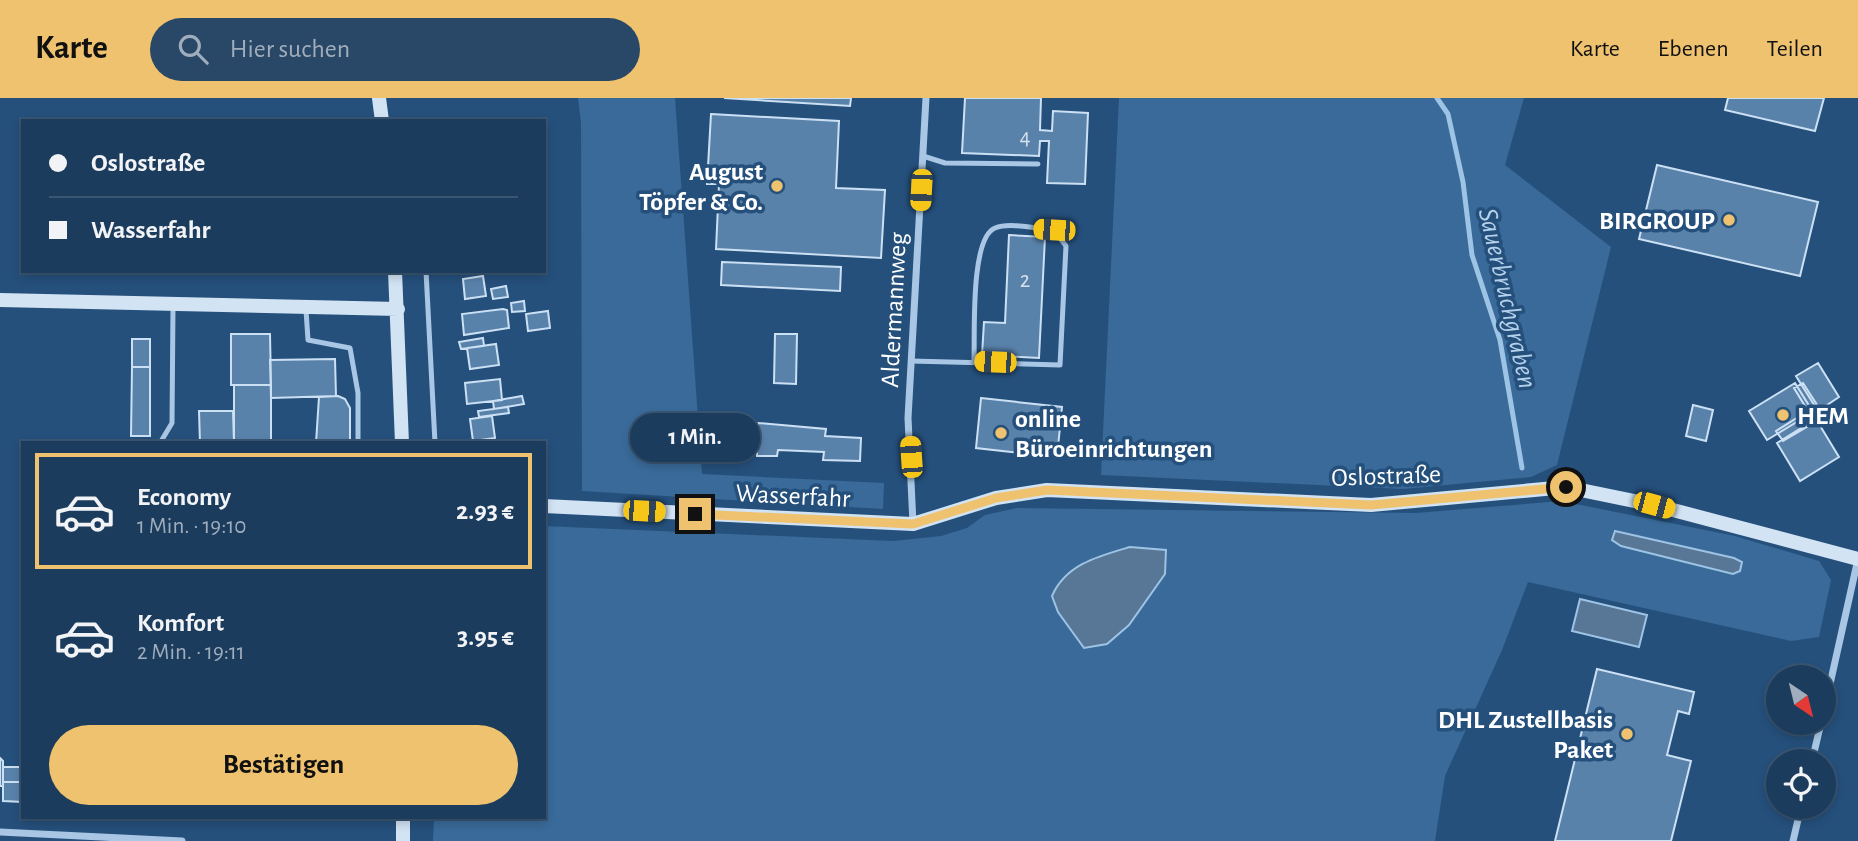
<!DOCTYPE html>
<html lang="de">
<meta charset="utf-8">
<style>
:root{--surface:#1c3c5d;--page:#294766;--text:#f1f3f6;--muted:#a0adbc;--line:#3a5672;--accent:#eec26e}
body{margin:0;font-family:"Alegreya Sans",sans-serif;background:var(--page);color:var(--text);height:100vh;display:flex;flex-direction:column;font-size:26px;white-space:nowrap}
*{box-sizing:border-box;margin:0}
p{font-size:23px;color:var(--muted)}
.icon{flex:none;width:38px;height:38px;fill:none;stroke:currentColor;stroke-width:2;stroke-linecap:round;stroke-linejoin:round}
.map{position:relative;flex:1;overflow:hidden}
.side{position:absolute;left:21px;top:343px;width:525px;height:378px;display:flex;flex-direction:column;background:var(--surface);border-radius:0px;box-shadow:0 4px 10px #0003,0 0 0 2px var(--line)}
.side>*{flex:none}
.guide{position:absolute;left:21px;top:21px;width:525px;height:154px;border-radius:0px;box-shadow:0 4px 10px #0003,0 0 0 2px var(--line);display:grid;align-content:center;height:154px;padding:0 28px;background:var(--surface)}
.needle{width:46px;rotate:145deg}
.controls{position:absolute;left:1766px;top:567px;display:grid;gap:14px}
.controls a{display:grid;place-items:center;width:70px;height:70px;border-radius:50%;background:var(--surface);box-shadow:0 4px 10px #0003,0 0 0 2px var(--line);font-size:35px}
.end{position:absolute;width:32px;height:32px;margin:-16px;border:9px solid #eec26e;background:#111;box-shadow:0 0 0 4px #111}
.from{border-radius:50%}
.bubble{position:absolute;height:49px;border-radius:24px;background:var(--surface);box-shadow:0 4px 10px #0003,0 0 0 2px var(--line);font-size:23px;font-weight:600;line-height:49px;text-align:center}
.car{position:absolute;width:21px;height:42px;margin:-21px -10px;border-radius:9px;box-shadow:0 0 5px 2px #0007;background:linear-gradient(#f5c518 24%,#345 0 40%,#f5c518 0 76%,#345 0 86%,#f5c518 0)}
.guide b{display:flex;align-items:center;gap:24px;height:66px;font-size:26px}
.guide b+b{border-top:2px solid var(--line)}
.guide i{width:18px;height:18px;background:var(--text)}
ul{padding:12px 0 0;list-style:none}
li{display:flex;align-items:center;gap:21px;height:116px;margin:0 14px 10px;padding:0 14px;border:4px solid transparent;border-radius:0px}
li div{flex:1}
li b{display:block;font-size:26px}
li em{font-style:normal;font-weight:600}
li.on{border-color:var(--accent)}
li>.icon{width:63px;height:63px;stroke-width:1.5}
.primary-button{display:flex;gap:14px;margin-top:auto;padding:14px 28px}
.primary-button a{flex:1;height:80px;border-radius:42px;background:var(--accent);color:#111;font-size:28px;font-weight:600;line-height:80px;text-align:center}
header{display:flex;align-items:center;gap:42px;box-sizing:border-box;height:98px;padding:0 35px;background:var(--accent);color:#111}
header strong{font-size:33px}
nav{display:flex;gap:38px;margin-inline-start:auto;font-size:24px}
.search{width:490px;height:63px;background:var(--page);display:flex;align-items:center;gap:18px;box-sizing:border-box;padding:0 24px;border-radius:38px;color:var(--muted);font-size:26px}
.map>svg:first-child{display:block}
</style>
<header>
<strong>Karte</strong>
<div class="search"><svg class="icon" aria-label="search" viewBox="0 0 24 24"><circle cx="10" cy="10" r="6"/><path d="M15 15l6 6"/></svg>Hier suchen</div>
<nav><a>Karte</a><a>Ebenen</a><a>Teilen</a></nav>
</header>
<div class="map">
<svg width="1858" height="743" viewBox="0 0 1858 743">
<rect width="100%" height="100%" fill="#25507c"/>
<path fill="#396a99" d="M578,0H675L702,376L884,385L883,411L582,393L581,24Z
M1119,0H1524L1505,67L1611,149L1557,367L1531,379L1403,391L1101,377Z
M1561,403L1735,438L1819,463L1831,482L1819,539L1791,543L1528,484L1502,552L1445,678L1435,743H433L434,719H544V428L893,443L941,438L967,430L985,417L1017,410L1416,415Z"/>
<path fill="#587796" stroke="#9dc3e5" stroke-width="2" d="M1615,433L1734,460L1742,464L1740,473L1733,476L1621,448L1612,442Z
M1130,449L1166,452L1165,476L1129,527L1107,546L1084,550L1058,514L1052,498C1066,466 1099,458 1130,449Z
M1580,501L1647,517L1639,549L1572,533Z"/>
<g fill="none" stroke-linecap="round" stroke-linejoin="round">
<path stroke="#9dc3e5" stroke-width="5" d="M1437,0L1448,16L1463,84L1472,157L1500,242L1522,370"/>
</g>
<path fill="#5982ab" stroke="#cce0f4" stroke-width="2" d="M724,0H851L850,8Z
M965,0H1041L1040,32L1052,33L1053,13L1088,15L1085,86L1047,85L1049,43H1040L1039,58L962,55Z
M1728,0H1824L1815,33L1725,12Z
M711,16L839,23L836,90L885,92L881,160L716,151L719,86H707Z
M1657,67L1818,104L1800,178L1639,141Z
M1009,137L1045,139L1039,260L982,257L984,224L1005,225Z
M722,164L841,169L840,193L721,187Z
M483,178L486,198L465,201L463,181Z
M506,188L508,199L493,201L491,191Z
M524,203L525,213L512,214L511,205Z
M503,211L507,212L509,230L464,237L462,216Z
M548,213L550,230L528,233L526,216Z
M231,236H270L271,287H231Z
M775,236H797L796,286L774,285Z
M483,240L484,248L461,251L459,244Z
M132,241H150V269H132Z
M496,246L499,267L470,271L467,250Z
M335,261L336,298L271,300L270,262Z
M1818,265L1839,299L1818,313L1796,278Z
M132,269H150V338H131Z
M500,281L502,302L467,306L465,285Z
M1795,285L1813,314L1767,342L1749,313Z
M1803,285L1819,310L1815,324L1783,343L1776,333L1808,313L1794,290Z
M234,287H271V345H234Z
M338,298L345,301L350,310V345H316L319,299Z
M522,298L524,306L494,311L493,303Z
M981,300L1062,309L1057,359L976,350Z
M1693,307L1713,312L1706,343L1686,338Z
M508,309L509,315L479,319L478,313Z
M199,313H233L234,345H200Z
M492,318L495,340L473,343L470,321Z
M1816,321L1839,359L1800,383L1777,345Z
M758,325L826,331L825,338L861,340L860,363L823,362L824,354L778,352L777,358H757V352L740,351L741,327L758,328Z
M1597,571L1694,594L1689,616L1678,613L1667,657L1691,663L1671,743H1555Z
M0,660L3,663V688H0Z
M3,669H23V684H3Z
M3,684H23V704L3,703Z"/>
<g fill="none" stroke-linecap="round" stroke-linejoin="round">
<path stroke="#a9c7e4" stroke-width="5" d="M923,58L945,65L1038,66
M426,173L435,345
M306,212L308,242L350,250L358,295V345
M911,263L1060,267L1066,148L1054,132C1038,131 1010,124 995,130C970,140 975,237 974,264
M160,345L172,325L173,209"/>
<path stroke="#a9c7e4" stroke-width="7" d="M913,426L908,320L926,0
M1824,613L1858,461
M1812,663L1821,625
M0,734L182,743
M1793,743L1801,709"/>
<path stroke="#d2e3f4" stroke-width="14" d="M379,0L382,23
M395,173L402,345
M0,202L398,211
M544,408L913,426L996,400L1047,392L1371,407L1566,389L1654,407L1858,461
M403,743V719"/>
</g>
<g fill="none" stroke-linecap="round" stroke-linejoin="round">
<path stroke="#eec26e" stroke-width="9" d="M695,416L913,426L996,400L1047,392L1371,407L1566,389"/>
</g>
<g fill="#eec26e" stroke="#25507c" stroke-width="2.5">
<circle cx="777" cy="88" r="7"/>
<circle cx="1729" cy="122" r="7"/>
<circle cx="1783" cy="317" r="7"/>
<circle cx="1001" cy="335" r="7"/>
<circle cx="1627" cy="636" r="7"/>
</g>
<g text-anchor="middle" stroke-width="7" stroke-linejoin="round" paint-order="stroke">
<g font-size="23" fill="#d6e0ea">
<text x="1025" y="46">4</text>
<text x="1025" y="189">2</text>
</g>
<g font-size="26" font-weight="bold" fill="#fff" stroke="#25507c" text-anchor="end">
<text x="763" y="82">August<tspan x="763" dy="30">Töpfer &amp; Co.</tspan></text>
<text x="1715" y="131">BIRGROUP</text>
<text x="1797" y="326" text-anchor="start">HEM</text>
<text x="1015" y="329" text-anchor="start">online<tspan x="1015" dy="30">Büroeinrichtungen</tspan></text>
<text x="1613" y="630">DHL Zustellbasis<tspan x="1613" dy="30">Paket</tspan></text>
</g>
<g font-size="26" fill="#fff" stroke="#25507c">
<text transform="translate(893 212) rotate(-87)" y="9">Aldermannweg</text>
<text transform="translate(1386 377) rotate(-2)" y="9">Oslostraße</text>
<text transform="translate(793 397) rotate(3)" y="9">Wasserfahr</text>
</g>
<g font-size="28" font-style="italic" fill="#b4d1ec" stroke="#25507c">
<text transform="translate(1509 200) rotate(77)" y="10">Sauerbruchgraben</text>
</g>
</g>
</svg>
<div class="controls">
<a><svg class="needle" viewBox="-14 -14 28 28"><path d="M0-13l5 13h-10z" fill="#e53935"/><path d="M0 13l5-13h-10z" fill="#a0adbc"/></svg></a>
<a><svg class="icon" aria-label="locate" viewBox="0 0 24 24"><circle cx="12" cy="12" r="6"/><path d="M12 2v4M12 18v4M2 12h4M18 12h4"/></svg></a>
</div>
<i class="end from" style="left:1566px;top:389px"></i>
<i class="end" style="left:695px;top:416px"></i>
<div class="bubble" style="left:630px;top:315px;width:130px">1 Min.</div>
<i class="car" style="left:921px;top:92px;rotate:183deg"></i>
<i class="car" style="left:1054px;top:132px;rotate:273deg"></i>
<i class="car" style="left:995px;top:264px;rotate:272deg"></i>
<i class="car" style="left:911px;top:359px;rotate:356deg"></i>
<i class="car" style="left:1654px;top:407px;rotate:105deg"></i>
<i class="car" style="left:644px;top:413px;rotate:93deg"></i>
<div class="guide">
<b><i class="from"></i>Oslostraße</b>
<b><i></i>Wasserfahr</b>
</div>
<section class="side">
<ul>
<li class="on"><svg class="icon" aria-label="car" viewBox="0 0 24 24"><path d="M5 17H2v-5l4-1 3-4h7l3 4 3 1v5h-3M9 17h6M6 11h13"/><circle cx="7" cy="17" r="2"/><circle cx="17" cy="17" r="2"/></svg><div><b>Economy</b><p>1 Min. · 19:10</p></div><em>2.93 €</em></li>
<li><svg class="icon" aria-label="car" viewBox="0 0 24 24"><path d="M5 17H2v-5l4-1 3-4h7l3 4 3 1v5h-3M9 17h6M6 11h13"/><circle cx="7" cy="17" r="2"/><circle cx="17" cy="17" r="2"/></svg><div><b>Komfort</b><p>2 Min. · 19:11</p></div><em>3.95 €</em></li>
</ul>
<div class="primary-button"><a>Bestätigen</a></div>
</section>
</div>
